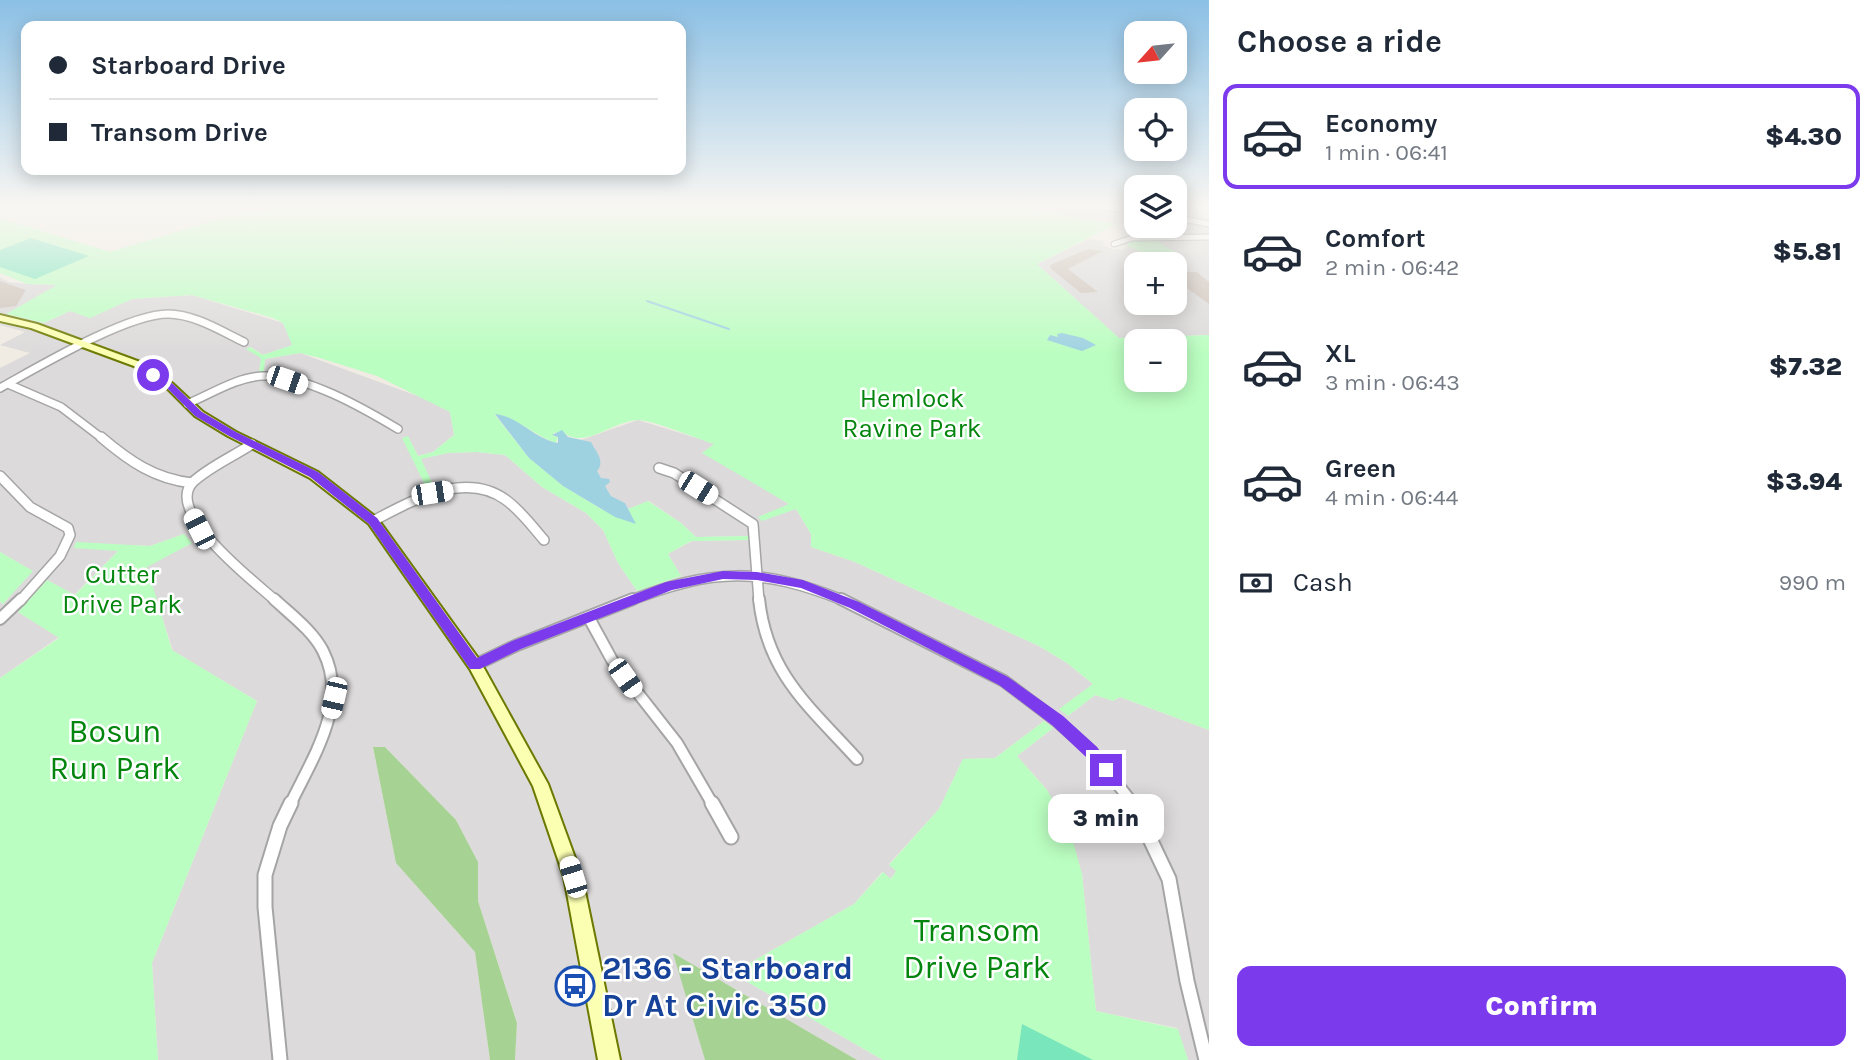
<!DOCTYPE html>
<meta charset="utf-8">
<style>
:root{--surface:#fff;--page:#f6f6f7;--text:#1f2937;--muted:#747a83;--line:#e0e1e3;--accent:#7c3aed}
body{margin:0;font-family:Karla,sans-serif;background:var(--page);color:var(--text);height:100vh;display:flex;flex-direction:column;font-size:26px;white-space:nowrap}
*{box-sizing:border-box;margin:0}
p{font-size:23px;color:var(--muted)}
.icon{flex:none;width:38px;height:38px;fill:none;stroke:currentColor;stroke-width:2;stroke-linecap:round;stroke-linejoin:round}
.map{position:relative;flex:1;overflow:hidden}
.details{display:flex;flex-direction:column;background:var(--surface);width:665px}
.details>*{flex:none}
.top-card{position:absolute;left:21px;top:21px;width:665px;height:154px;border-radius:14px;box-shadow:0 4px 18px #0003;display:grid;align-content:center;height:154px;padding:0 28px;background:var(--surface)}
.needle{width:46px;rotate:243deg}
.buttons{position:absolute;left:1124px;top:21px;display:grid;gap:14px}
.buttons a{display:grid;place-items:center;width:63px;height:63px;border-radius:14px;background:var(--surface);box-shadow:0 4px 18px #0003;font-size:35px}
.end{position:absolute;width:32px;height:32px;margin:-16px;border:9px solid #7c3aed;background:#fff;box-shadow:0 0 0 4px #fff}
.from{border-radius:50%}
.bubble{position:absolute;height:49px;border-radius:14px;background:var(--surface);box-shadow:0 4px 18px #0003;font-size:23px;font-weight:800;line-height:49px;text-align:center}
.car{position:absolute;width:21px;height:42px;margin:-21px -10px;border-radius:9px;box-shadow:0 0 5px 2px #0007;background:linear-gradient(#fff 24%,#345 0 40%,#fff 0 76%,#345 0 86%,#fff 0)}
.top-card b{display:flex;align-items:center;gap:24px;height:66px;font-size:26px}
.top-card b+b{border-top:2px solid var(--line)}
.top-card i{width:18px;height:18px;background:var(--text)}
ul{padding:0;list-style:none}
li{display:flex;align-items:center;gap:21px;height:105px;margin:0 14px 10px;padding:0 14px;border:4px solid transparent;border-radius:14px}
li div{flex:1}
li b{display:block;font-size:26px}
li em{font-style:normal;font-weight:800}
li.active{border-color:var(--accent)}
li>.icon{width:63px;height:63px;stroke-width:1.5}
h2{padding:0 28px;font-size:32px;line-height:84px}
.pay{display:flex;align-items:center;gap:18px;height:77px;padding:0 28px;font-size:26px}
.pay p{margin-inline-start:auto}
.action{display:flex;gap:14px;margin-top:auto;padding:14px 28px}
.action a{flex:1;height:80px;border-radius:14px;background:var(--accent);color:#fff;font-size:28px;font-weight:800;line-height:80px;text-align:center}
main{display:flex;flex:1;min-height:0}
.map>svg:first-child{display:block}
</style>
<main>
<div class="map">
<svg width="1209" height="1060" viewBox="0 0 1209 1060">
<rect width="100%" height="100%" fill="#f0ebe3"/>
<path fill="#dcdada" fill-rule="evenodd" d="M1030,207H1136V226H1174V207H1190L1209,220V235H1128L1132,213L1121,211L1116,224L1033,210Z
M1088,239L1104,241L1103,245L1112,249L1123,250L1128,246L1162,261L1156,240H1209V335L1119,338L1037,264ZM1136,264H1174V303H1136Z
M0,277L9,282L27,284L58,285L7,315L44,323L70,311L132,299L192,295L283,323L293,345L263,355L251,347L247,349L265,359L300,353L431,401L450,412L454,435L433,452L418,456L408,437L427,489L434,486L420,459L448,453L477,452L505,455L542,487L586,513L603,530L618,563L637,591L681,576L668,554L692,541L749,540V536L696,537L681,523L649,501L628,509L625,503L611,496L605,486L597,471L590,442L581,440L638,420L716,444L769,491L796,509L811,534V547L855,562L1039,646L1067,663L1093,684L1060,709L1068,716L1095,695L1113,701L1120,697L1209,730V1060H1188L1177,1028L1096,1011L1082,874L1047,790L1017,756L1052,729L1044,721L995,758L963,759L939,809L889,864L897,871L890,879L882,872L854,904L732,973L883,1060H857L674,954L705,1060H515L517,1022L478,901V862L456,820L385,747L373,748L396,863L475,952L490,1060H158L152,963L257,701L173,651L146,567L191,543L184,534L150,546L76,543L119,550L74,595L47,580L18,612L59,637L0,678V602L3,604L32,571L0,552V368L30,353L0,345L25,332L0,325Z"/>
<path fill="#a6d394" d="M373,747H385L456,820L478,862V901L517,1023L515,1060H490L475,952L396,863Z
M673,953L857,1060H705Z"/>
<path fill="#bbfec1" fill-rule="evenodd" d="M282,207H1030L1034,210L1116,224L1037,264L1119,338L1209,335V730L1120,697L1113,701L1095,695L1068,716L1059,709L1093,684L1067,663L1039,646L855,562L811,547V534L796,509L762,521L758,517L789,504L702,453L714,444C698,439 650,419 637,420C611,422 583,451 562,431L554,433L553,436L558,437L556,443C538,438 509,413 495,415L529,458L563,486L603,510L635,523L628,509L648,501L681,523L696,537L749,536V540L691,541L668,554L681,576L637,591L618,563L603,530L586,513L542,487L505,455L477,452L448,453L421,459L434,487L427,489L402,438L408,436L418,456L433,452L454,435L450,412L377,376L320,358L300,353L265,359L264,372L259,373L261,358L246,349L250,347L263,355L292,345L283,323L273,318L192,295L132,299L90,318L70,311L44,323L6,314L57,285L27,284L0,273V218L110,252L225,217ZM1136,341H1174V380H1136Z
M1135,240H1156L1173,251L1162,261L1128,246V243Z
M184,534L192,543L147,567L172,650L257,701L152,963L158,1060H0V678L59,638L18,612L47,580L75,595L118,551L74,548L76,542L150,546Z
M0,552L33,571L3,604L0,602Z
M1044,721L1053,728L1017,756L1047,790L1070,830L1082,874L1096,1011L1178,1029L1188,1060H883L732,973L854,904L883,872L891,879L896,871L889,865L939,809L963,759L995,758Z"/>
<path fill="#7ae6bc" d="M31,238L89,256L35,279L0,267V250Z
M1022,1024L1093,1060H1017Z"/>
<path fill="#9fd2e1" d="M1062,333L1083,338L1096,345L1082,351L1047,340L1050,335L1058,337L1057,334Z
M495,414C518,416 534,439 558,443V437L552,435L562,430L568,437L591,442C595,451 606,461 597,471L601,478L609,479L610,482L605,486L611,496L625,503L636,524L615,517L563,486L529,458Z"/>
<g fill="none" stroke-linecap="round" stroke-linejoin="round">
<path stroke="#9fd2e1" stroke-width="2" d="M647,301L729,329"/>
</g>
<path fill="#ccc1b8" d="M1088,249L1103,251L1068,269L1098,292L1081,293L1051,269L1050,265Z
M1174,272H1197L1209,282V304L1174,279Z
M0,281L26,290L16,306L0,308Z"/>
<g fill="none" stroke-linecap="round" stroke-linejoin="round">
<g stroke="#a5a5a5" stroke-width="7">
<path id="street-far4" d="M1104,207L1136,211
M1174,217L1209,224
M1114,244L1132,238L1209,237"/>
</g>
<g stroke="#a5a5a5" stroke-width="10">
<path id="street-far3" d="M8,384L61,407L103,439
M0,388C38,367 127,314 168,314C194,314 221,331 244,342
M187,404C211,394 237,377 263,376C304,374 363,408 398,429"/>
</g>
<g stroke="#a5a5a5" stroke-width="12">
<path id="street-far2" d="M101,437C129,461 155,479 192,483
M252,444C234,456 209,467 193,482C163,512 255,582 276,601
M659,468L674,473L753,524L759,601
M0,476L30,507L68,528L70,535L60,556L20,601
M373,521C411,501 465,470 506,500C521,511 532,526 544,540
M629,601C713,568 761,567 845,601"/>
</g>
<g stroke="#a5a5a5" stroke-width="14">
<path id="street-far1" d="M274,599C290,614 313,631 323,651C350,704 312,758 290,805
M759,599C767,674 810,707 857,759
M841,599L1004,681L1057,721L1092,752L1134,805
M589,618L612,660L677,743L713,805
M0,619L21,599
M475,665L517,645L633,599"/>
</g>
<g stroke="#a5a5a5" stroke-width="17">
<path id="street" d="M712,803L731,837
M1133,803L1169,879L1187,981L1206,1060
M280,1060L265,907V875L280,826L291,803"/>
</g>
<g stroke="#6c7900" stroke-width="4">
<path id="secondary" d="M0,315L37,324L140,362L173,384L203,412L236,432L318,472L377,518L480,661L548,784L582,877L620,1060H598L564,877L533,786L470,669L369,524L310,478L228,436L195,416L167,388L134,366L31,328L0,321Z"/>
</g>
<use href="#street-far4" stroke="#fff" stroke-width="5"/>
<use href="#street-far3" stroke="#fff" stroke-width="7"/>
<use href="#street-far2" stroke="#fff" stroke-width="9"/>
<use href="#street-far1" stroke="#fff" stroke-width="10"/>
<use href="#street" stroke="#fff" stroke-width="13"/>
<use href="#secondary" fill="#fbffb1" fill-rule="evenodd"/>
</g>
<linearGradient id="sky" x2="0" y2="1"><stop stop-color="#8bc0e5"/><stop offset="0.58" stop-color="#f8f6f2"/><stop offset="1" stop-color="#f8f6f2" stop-opacity="0"/></linearGradient>
<rect width="1209" height="355" fill="url(#sky)"/>
<path fill="#7c3aed" d="M150,373H157L173,384L202,412L236,432L318,472L377,518L477,658L512,641L666,582L723,571L757,572L803,580L859,602L1008,677L1063,716L1097,747L1113,770L1111,775H1100L1086,757L1052,725L999,685L850,608L801,588L757,580L723,579L672,590L521,649L480,669H470L369,524L310,477L229,436L195,416L167,388L150,377Z"/>
<defs>
<g id="bus-ring" transform="scale(2.0125)"><circle r="9.5" fill="#fff" stroke="#1a4fb4" stroke-width="1.5"/><path d="M-5-6H5V4H4V6H2V4H-2V6H-4V4H-5ZM-3.5-4V0h7V-4ZM-3.5 1.2v1.5H-2V1.2ZM2 1.2v1.5H3.5V1.2Z" fill="#1a4fb4"/></g>
</defs>
<g fill-rule="evenodd">
<use href="#bus-ring" x="575" y="986"/>
</g>
<g text-anchor="middle" stroke-width="5" stroke-linejoin="round" paint-order="stroke">
<g font-size="26" fill="#02850d" stroke="#fff">
<text x="912" y="407">Hemlock<tspan x="912" dy="30">Ravine Park</tspan></text>
<text x="122" y="583">Cutter<tspan x="122" dy="30">Drive Park</tspan></text>
</g>
<g font-size="32" fill="#02850d" stroke="#fff">
<text x="115" y="742">Bosun<tspan x="115" dy="37">Run Park</tspan></text>
<text x="977" y="941">Transom<tspan x="977" dy="37">Drive Park</tspan></text>
</g>
<g font-size="32" font-weight="bold" fill="#164399" stroke="#fff" text-anchor="start">
<text x="602" y="979">2136 - Starboard<tspan x="602" dy="37">Dr At Civic 350</tspan></text>
</g>
</g>
</svg>
<div class="buttons">
<a><svg class="needle" viewBox="-14 -14 28 28"><path d="M0-13l5 13h-10z" fill="#e53935"/><path d="M0 13l5-13h-10z" fill="#747a83"/></svg></a>
<a><svg class="icon" aria-label="locate" viewBox="0 0 24 24"><circle cx="12" cy="12" r="6"/><path d="M12 2v4M12 18v4M2 12h4M18 12h4"/></svg></a>
<a><svg class="icon" aria-label="layers" viewBox="0 0 24 24"><path d="M12 4l9 5-9 5-9-5zM3 14l9 5 9-5"/></svg></a>
<a>+</a>
<a>−</a>
</div>
<i class="end from" style="left:153px;top:375px"></i>
<i class="end" style="left:1106px;top:770px"></i>
<div class="bubble" style="left:1048px;top:794px;width:116px">3 min</div>
<i class="car" style="left:287px;top:380px;rotate:109deg"></i>
<i class="car" style="left:698px;top:488px;rotate:122deg"></i>
<i class="car" style="left:432px;top:493px;rotate:81deg"></i>
<i class="car" style="left:199px;top:529px;rotate:333deg"></i>
<i class="car" style="left:625px;top:678px;rotate:145deg"></i>
<i class="car" style="left:334px;top:698px;rotate:193deg"></i>
<i class="car" style="left:573px;top:877px;rotate:343deg"></i>
<div class="top-card">
<b><i class="from"></i>Starboard Drive</b>
<b><i></i>Transom Drive</b>
</div>
</div>
<section class="details">
<h2>Choose a ride</h2>
<ul>
<li class="active"><svg class="icon" aria-label="car" viewBox="0 0 24 24"><path d="M5 17H2v-5l4-1 3-4h7l3 4 3 1v5h-3M9 17h6M6 11h13"/><circle cx="7" cy="17" r="2"/><circle cx="17" cy="17" r="2"/></svg><div><b>Economy</b><p>1 min · 06:41</p></div><em>$4.30</em></li>
<li><svg class="icon" aria-label="car" viewBox="0 0 24 24"><path d="M5 17H2v-5l4-1 3-4h7l3 4 3 1v5h-3M9 17h6M6 11h13"/><circle cx="7" cy="17" r="2"/><circle cx="17" cy="17" r="2"/></svg><div><b>Comfort</b><p>2 min · 06:42</p></div><em>$5.81</em></li>
<li><svg class="icon" aria-label="car" viewBox="0 0 24 24"><path d="M5 17H2v-5l4-1 3-4h7l3 4 3 1v5h-3M9 17h6M6 11h13"/><circle cx="7" cy="17" r="2"/><circle cx="17" cy="17" r="2"/></svg><div><b>XL</b><p>3 min · 06:43</p></div><em>$7.32</em></li>
<li><svg class="icon" aria-label="car" viewBox="0 0 24 24"><path d="M5 17H2v-5l4-1 3-4h7l3 4 3 1v5h-3M9 17h6M6 11h13"/><circle cx="7" cy="17" r="2"/><circle cx="17" cy="17" r="2"/></svg><div><b>Green</b><p>4 min · 06:44</p></div><em>$3.94</em></li>
</ul>
<div class="pay"><svg class="icon" aria-label="cash" viewBox="0 0 24 24"><path d="M3 7h18v10H3z"/><circle cx="12" cy="12" r="2"/></svg>Cash<p>990 m</p></div>
<div class="action"><a>Confirm</a></div>
</section>
</main>
